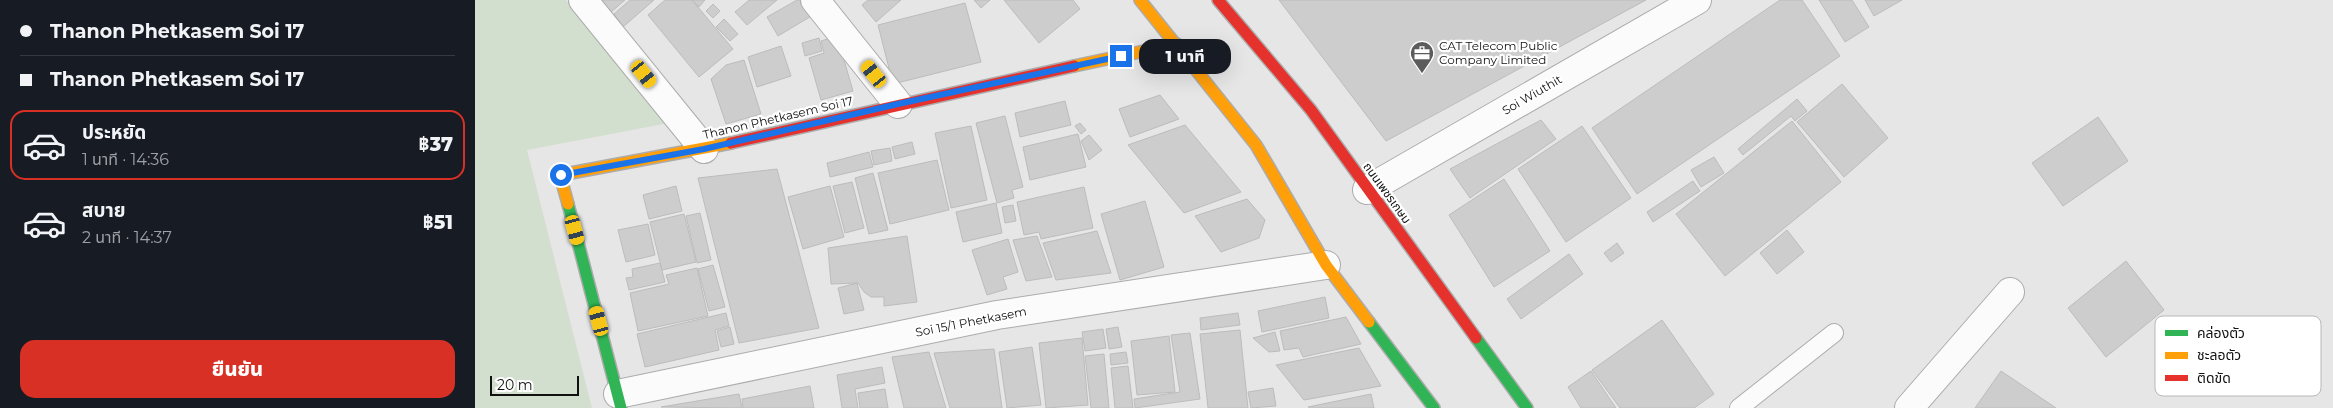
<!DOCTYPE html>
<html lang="th">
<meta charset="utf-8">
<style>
:root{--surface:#171b24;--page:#20242c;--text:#f1f3f6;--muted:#9ea1a6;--line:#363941;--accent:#d93025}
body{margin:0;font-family:Montserrat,"Noto Sans Thai",sans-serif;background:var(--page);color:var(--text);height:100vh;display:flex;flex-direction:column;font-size:19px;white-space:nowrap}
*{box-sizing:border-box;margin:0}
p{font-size:16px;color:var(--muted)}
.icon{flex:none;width:28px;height:28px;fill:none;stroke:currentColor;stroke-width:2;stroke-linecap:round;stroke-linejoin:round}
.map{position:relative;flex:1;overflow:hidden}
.side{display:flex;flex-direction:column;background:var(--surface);width:475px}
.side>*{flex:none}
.banner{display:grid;align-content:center;height:110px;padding:0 20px;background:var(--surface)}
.scale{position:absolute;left:15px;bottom:12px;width:89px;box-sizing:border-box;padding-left:5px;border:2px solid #111112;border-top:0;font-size:14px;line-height:18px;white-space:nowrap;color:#111112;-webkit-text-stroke:4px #fff;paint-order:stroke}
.end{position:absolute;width:22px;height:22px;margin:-11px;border:6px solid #1a73e8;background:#fff;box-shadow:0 0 0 2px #fff}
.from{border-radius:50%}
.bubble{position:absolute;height:35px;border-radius:15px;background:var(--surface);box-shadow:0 5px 20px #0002;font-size:16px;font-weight:800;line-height:35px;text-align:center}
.car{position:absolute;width:15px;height:30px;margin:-15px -8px;border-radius:6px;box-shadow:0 0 4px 1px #0007;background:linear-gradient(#f5c518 24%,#345 0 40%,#f5c518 0 76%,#345 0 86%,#f5c518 0)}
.banner b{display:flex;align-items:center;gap:18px;height:48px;font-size:19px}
.banner b+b{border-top:1px solid var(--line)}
.banner i{width:12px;height:12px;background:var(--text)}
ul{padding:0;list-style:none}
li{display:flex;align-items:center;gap:15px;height:70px;margin:0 10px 8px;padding:0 10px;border:2px solid transparent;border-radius:15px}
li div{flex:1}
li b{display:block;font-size:19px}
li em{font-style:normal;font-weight:800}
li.active{border-color:var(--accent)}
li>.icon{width:45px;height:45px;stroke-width:1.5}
.cta{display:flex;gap:10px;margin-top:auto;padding:10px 20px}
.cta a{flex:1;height:58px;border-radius:15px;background:var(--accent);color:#fff;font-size:20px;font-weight:800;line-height:58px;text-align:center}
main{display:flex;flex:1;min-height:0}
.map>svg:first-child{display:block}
</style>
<main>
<section class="side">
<div class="banner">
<b><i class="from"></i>Thanon Phetkasem Soi 17</b>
<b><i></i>Thanon Phetkasem Soi 17</b>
</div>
<ul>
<li class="active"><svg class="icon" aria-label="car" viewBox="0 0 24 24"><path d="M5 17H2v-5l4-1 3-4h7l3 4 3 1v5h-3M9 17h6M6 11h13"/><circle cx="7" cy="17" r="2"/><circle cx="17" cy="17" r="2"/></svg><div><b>ประหยัด</b><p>1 นาที · 14:36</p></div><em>฿37</em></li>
<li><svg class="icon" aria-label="car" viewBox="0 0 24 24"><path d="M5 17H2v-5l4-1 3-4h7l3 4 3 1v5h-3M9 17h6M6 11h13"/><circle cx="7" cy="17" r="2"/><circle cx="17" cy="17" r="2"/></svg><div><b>สบาย</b><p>2 นาที · 14:37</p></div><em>฿51</em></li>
</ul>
<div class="cta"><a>ยืนยัน</a></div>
</section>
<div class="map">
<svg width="1858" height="408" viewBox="0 0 1858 408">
<rect width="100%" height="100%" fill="#e6e6e6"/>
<path fill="#d3dfce" d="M0,0H91L194,123L52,150L117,408H0Z"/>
<path fill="#cecdcd" stroke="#bcbcbc" d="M126,0H150L136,12Z
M155,0H179L148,27L139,14Z
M190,0H217L258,49L224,77L173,15Z
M217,0H230L224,7Z
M274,0H302L272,25L260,12Z
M322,0H336L343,12L303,36L292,17Z
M393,0H426L401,22L387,5Z
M499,0H515L506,8Z
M529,0H598L605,9L564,43Z
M804,0H1171L911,141Z
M1305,0H1327L1365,56L1162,194L1117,128Z
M1344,0H1377L1394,27L1370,42Z
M1390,0H1427L1399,16Z
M490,3L506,62L418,84L403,25Z
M238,4L245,11L238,18L231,11Z
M249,19L263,34L255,41L241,27Z
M362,36L378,91L346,100L334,58L349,53L346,41Z
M344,38L347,51L330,56L327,43Z
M306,46L316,76L282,87L273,57Z
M269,60L286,114L251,124L236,79L251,65Z
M1367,84L1413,138L1369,177L1322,122Z
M685,95L704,119L655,137L644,109Z
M1322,99L1332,111L1320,121L1316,116L1268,155L1263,149Z
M590,101L596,125L545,137L540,113Z
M530,116L548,187L537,190L539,198L522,203L501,123Z
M1623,117L1653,161L1588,206L1557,163Z
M1066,120L1081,139L995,198L975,169Z
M1317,121L1366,182L1250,276L1201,214Z
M605,123L611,130L606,134L600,126Z
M710,125L766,192L709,213L653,145Z
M496,126L512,200L476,208L460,133Z
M1107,126L1156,198L1091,242L1043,169Z
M603,134L611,167L555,180L548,147Z
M614,135L627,150L614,160L606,141Z
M437,142L440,154L420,159L417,147Z
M415,148L417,161L399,165L396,151Z
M394,152L398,167L355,177L352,163Z
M1239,157L1249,173L1226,187L1216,170Z
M462,160L474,210L415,224L403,173Z
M302,169L344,328L264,343L223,178Z
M398,173L413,230L394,234L380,178Z
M1029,179L1075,251L1019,287L974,215Z
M1218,181L1225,191L1178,222L1172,212Z
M377,182L389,228L370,233L358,186Z
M201,186L207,211L174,219L168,195Z
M355,186L369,237L328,249L313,197Z
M609,187L618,228L566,239L564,232L549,235L542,202Z
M772,199L790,220L784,238L746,252L720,216Z
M670,201L689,267L645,280L626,214Z
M521,203L527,233L488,242L481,212Z
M538,205L541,221L530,223L527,207Z
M225,213L236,260L222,263L211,216Z
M209,214L221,262L187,270L175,222Z
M173,224L180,255L151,262L143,230Z
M1312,230L1329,252L1302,274L1285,253Z
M622,231L636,273L581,280L568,243Z
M432,236L442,302L409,306V297H396L389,292L383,283L356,284L353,248Z
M562,236L577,277L551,281L538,240Z
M533,239L543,272L528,277L532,289L512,295L497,250Z
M1142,243L1149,253L1136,262L1129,253Z
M1094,254L1108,274L1046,319L1032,299Z
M1651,261L1689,310L1631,357L1593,308Z
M185,263L190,282L154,290L151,278L158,277L157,269Z
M238,265L250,307L234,311L223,269Z
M222,268L233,316L163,331L155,293L194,284L191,275Z
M382,283L389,310L369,314L363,288Z
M850,297L854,318L787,332L783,311Z
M251,313L254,326L240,330L244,350L170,367L162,334Z
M763,313L765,325L726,330L725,318Z
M871,317L886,344L828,357L824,348L809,350L805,331Z
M1187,320L1239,394L1219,408H1145L1117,370Z
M255,327L259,344L246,347L242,331Z
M643,327L647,347L634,349L631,329Z
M628,329L631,348L610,351L607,332Z
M765,330L773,408H733L725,334Z
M800,332L805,351L794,352L778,338Z
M715,333L725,399L660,408L659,399L705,392L696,335Z
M694,336L700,392L662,395L656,341Z
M607,338L613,405L571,408L564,343Z
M557,347L566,405L532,408L524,352Z
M884,348L906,386L829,400L801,365Z
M519,349L527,408H475L459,353Z
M454,352L471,408H429L417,357Z
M651,352L653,363L636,365L635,354Z
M629,354L634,408H616L610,356Z
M653,366L658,408H640L636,368Z
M407,367L410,383L380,389L383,408H367L362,375Z
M1116,371L1141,408H1106L1093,387Z
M1526,371L1581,408H1500Z
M335,386L339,408H268L267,399Z
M798,388L801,406L776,408L773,392Z
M410,389L413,408H385L383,393Z
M264,394L267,408L186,407Z
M896,394L899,408H834L833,407Z"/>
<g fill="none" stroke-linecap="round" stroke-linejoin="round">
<g stroke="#acacad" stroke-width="20">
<path id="lane" d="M1264,408L1359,333"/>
</g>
<g stroke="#acacad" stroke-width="30">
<path id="street" d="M108,0L229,149
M340,0L423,104
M892,190L1222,0
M143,394L522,315L851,265
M1434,408L1535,292"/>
</g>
<g stroke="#acacad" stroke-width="14">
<path id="fast" d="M93,204L146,408
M894,322L959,408
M1001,338L1052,408"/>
</g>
<g stroke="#acacad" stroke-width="14">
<path id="slow" d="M665,0L781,145L851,265L894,322
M599,66L702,44
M93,204L85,175L256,143"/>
</g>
<g stroke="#acacad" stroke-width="14">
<path id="jam" d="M743,0L836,110L1001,338
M256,143L599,66"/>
</g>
<use href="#lane" stroke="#fbfbfb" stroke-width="18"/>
<use href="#street" stroke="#fbfbfb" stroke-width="28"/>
<use href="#fast" stroke="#30b455" stroke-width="11"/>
<use href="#slow" stroke="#ff9f0a" stroke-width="11"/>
<use href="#jam" stroke="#e5322d" stroke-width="11"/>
</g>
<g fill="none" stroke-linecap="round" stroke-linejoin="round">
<path stroke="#1a73e8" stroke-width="6" d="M86,175L229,149L423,104L646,56"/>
</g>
<defs>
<g id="office-pin" transform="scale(1.25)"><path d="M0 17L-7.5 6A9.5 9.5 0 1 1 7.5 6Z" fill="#5c5c5c" stroke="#fff"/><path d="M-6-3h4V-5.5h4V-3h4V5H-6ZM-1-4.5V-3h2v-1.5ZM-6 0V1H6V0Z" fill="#fff"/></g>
</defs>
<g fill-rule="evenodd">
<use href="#office-pin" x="947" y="53"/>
</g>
<g text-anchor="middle" stroke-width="4.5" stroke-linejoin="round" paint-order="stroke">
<g font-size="12" fill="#111112" stroke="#fff" text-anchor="start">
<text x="964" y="50">CAT Telecom Public<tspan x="964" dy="14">Company Limited</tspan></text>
</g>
<g font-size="12" fill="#111112" stroke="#fff">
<text transform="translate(1057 95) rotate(-30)" y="4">Soi Wiuthit</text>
<text transform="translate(303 118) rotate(-13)" y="4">Thanon Phetkasem Soi 17</text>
<text transform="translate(912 193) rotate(54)" y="4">ถนนเพชรเกษม</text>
<text transform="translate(496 322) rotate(-11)" y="4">Soi 15/1 Phetkasem</text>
</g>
</g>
<rect x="1680" y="316" width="166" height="80" rx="8" fill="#fff" stroke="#b8b8b8" stroke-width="1"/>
<rect x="1690" y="330" width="23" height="6" fill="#30b455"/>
<rect x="1690" y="352" width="23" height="7" fill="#ff9f0a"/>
<rect x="1690" y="375" width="23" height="6" fill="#e5322d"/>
<g font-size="14" fill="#111112">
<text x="1722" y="338">คล่องตัว</text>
<text x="1722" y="360">ชะลอตัว</text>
<text x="1722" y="383">ติดขัด</text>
</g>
</svg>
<div class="scale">20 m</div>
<i class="end from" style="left:86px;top:175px"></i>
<i class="end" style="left:646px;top:56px"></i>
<div class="bubble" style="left:664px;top:39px;width:92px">1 นาที</div>
<i class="car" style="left:169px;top:74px;rotate:141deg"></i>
<i class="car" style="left:399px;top:74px;rotate:321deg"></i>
<i class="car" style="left:100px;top:230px;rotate:165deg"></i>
<i class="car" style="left:124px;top:321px;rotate:345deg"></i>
</div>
</main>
